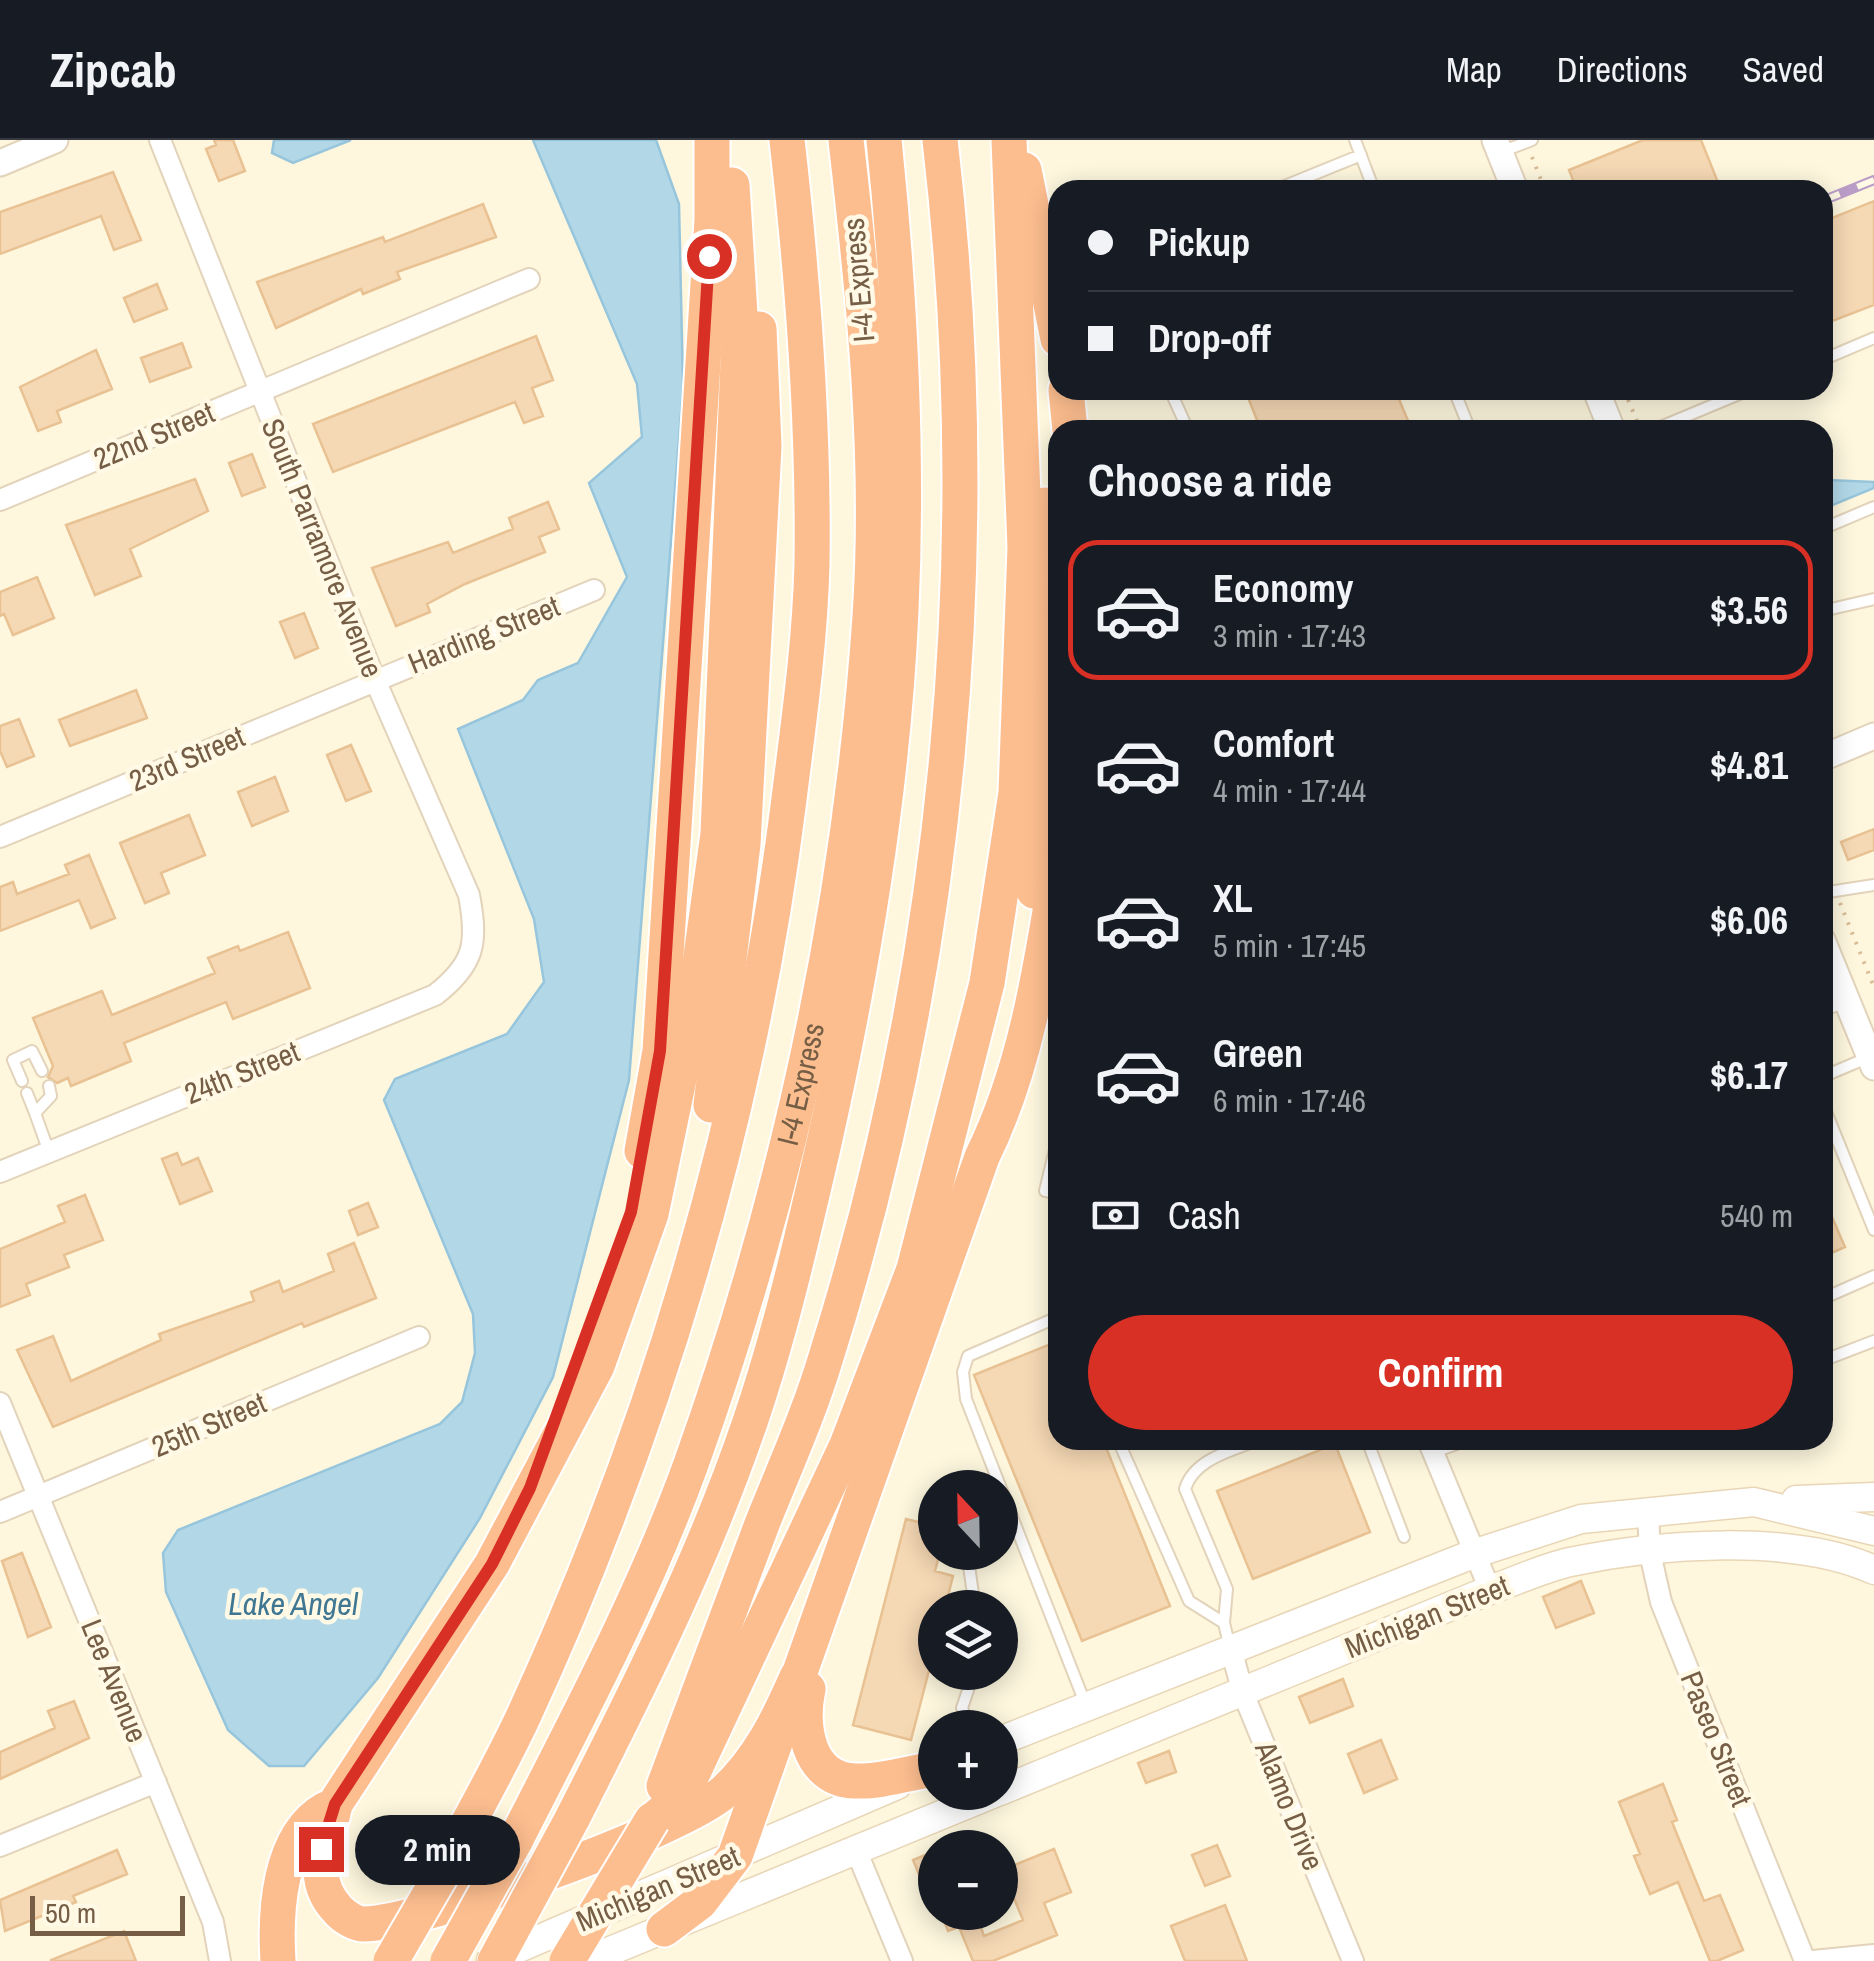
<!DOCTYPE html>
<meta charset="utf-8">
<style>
:root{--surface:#171b24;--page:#242831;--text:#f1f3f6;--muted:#9ea1a6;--line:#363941;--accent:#d93025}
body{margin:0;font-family:"Archivo Narrow",sans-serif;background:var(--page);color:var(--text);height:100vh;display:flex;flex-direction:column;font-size:38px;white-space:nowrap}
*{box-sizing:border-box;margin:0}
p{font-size:32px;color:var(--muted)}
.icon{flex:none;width:55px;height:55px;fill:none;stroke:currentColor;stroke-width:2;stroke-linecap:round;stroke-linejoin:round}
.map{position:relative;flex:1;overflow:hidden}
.drawer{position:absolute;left:1048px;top:280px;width:785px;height:1030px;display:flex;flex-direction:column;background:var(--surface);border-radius:30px;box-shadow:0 5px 25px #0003}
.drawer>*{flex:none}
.top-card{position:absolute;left:1048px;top:40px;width:785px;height:220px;border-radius:30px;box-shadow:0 5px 25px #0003;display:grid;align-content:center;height:220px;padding:0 40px;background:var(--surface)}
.needle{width:65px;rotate:338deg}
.controls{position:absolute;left:918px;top:1330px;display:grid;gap:20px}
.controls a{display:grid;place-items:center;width:100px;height:100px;border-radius:50%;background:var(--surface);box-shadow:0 5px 25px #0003;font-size:50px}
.scale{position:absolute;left:30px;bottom:25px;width:155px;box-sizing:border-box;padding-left:10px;border:5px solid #755e45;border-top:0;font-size:28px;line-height:35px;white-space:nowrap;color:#755e45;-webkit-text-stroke:8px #fff9e6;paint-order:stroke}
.end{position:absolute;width:45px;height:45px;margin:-22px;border:12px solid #d93025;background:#fff;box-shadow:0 0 0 5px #fff}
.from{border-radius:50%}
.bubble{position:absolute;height:70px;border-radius:35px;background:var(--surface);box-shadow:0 5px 25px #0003;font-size:32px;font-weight:700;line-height:70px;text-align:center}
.top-card b{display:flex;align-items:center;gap:35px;height:95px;font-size:38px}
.top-card b+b{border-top:2px solid var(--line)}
.top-card i{width:25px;height:25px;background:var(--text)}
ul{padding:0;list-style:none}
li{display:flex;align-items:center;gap:30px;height:140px;margin:0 20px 15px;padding:0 20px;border:5px solid transparent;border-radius:30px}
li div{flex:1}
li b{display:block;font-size:38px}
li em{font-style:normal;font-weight:700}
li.on{border-color:var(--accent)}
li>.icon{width:90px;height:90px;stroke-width:1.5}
h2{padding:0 40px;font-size:45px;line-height:120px}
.pay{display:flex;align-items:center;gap:25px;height:110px;padding:0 40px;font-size:38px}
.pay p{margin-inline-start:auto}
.primary-button{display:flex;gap:20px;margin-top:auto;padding:20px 40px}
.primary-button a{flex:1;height:115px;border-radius:60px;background:var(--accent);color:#fff;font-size:40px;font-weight:700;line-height:115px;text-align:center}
header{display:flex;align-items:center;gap:60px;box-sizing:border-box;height:140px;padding:0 50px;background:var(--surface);border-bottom:2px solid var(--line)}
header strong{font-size:48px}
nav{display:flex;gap:55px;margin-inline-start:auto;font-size:35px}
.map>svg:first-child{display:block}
</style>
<header>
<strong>Zipcab</strong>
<nav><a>Map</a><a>Directions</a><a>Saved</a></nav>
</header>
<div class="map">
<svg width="1874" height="1821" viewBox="0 0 1874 1821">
<rect width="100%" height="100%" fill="#fef7de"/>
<path fill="#b2d8e8" stroke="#97c5db" stroke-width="2.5" d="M274,0H351L293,23L272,13Z
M533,0H656L679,64L683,247L629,940L553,1237L480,1378L378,1538L304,1626H269L228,1590L166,1452L163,1413L178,1390L440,1284L462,1262L475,1213L473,1174L384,960L395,939L507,894L544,842L534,779L458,589L523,560L538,540L578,523L627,437L589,343L642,297L637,244Z
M1828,340L1874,342V348L1823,369Z"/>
<path fill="#f5d8b4" stroke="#e9c293" stroke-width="2.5" d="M214,0H233L245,31L219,41L206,9L216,5Z
M1643,0H1701L1721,50H1577L1569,30Z
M113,32L141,100L114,110L101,76L0,114V72Z
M1874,61V165L1822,185V82Z
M483,64L496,97L397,132L400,139L363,154L361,149L276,188L257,142L383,97L385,102Z
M157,144L167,169L134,182L124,158Z
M536,196L553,240L532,248L543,276L524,283L515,262L333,332L313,284Z
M182,203L191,227L150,242L141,218Z
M96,210L112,249L57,271L61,282L38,291L20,247Z
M1245,250H1395L1412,290H1261Z
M252,314L265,347L242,356L229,323Z
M195,339L208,371L130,409L141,436L95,455L66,385Z
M548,362L559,389L539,397L545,412L465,444L427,464L430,472L396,486L372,428L448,402L453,413L513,389L509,378Z
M37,437L54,478L13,495L4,474L0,476V452Z
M304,473L318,508L295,518L280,482Z
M136,550L147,578L70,606L59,580Z
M19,579L34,616L7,627L0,611V586Z
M351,605L371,651L346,661L327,615Z
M275,637L288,671L252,686L238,652Z
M189,675L205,715L161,733L169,753L145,763L120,703Z
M1874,689V710L1848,720L1841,702Z
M89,715L115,778L91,788L79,760L0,791V747L13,742L17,754L69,734L65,725Z
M288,792L310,848L233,879L226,862L124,903L131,921L71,946L68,938L57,943L48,937L53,926L33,878L102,851L112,875L215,833L208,818L238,806L240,811Z
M177,1013L182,1025L198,1018L212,1051L180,1064L162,1019Z
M1822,1054L1845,1107L1822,1117Z
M85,1055L103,1100L64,1115L69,1127L26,1144L30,1155L0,1167V1109L65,1082L58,1066Z
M368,1063L378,1087L358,1095L349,1071Z
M354,1103L376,1158L304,1187L302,1183L53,1287L17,1210L53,1196L71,1241L161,1200L159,1194L254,1161L251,1152L279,1141L283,1152L334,1131L328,1114Z
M1058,1201V1300H1103L1170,1466L1082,1501L974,1235Z
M1335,1304L1370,1392L1253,1439L1217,1351Z
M906,1379L935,1386V1412H940L935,1431L953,1436L945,1468H935V1507L911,1600L853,1585Z
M22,1413L51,1487L28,1497L2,1421Z
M1581,1441L1594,1473L1556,1488L1543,1457Z
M1343,1539L1353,1566L1310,1583L1299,1557Z
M74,1561L89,1598L0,1639V1612L55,1588L48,1571Z
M1381,1600L1397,1639L1364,1653L1348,1614Z
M1169,1611L1176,1632L1146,1643L1138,1623Z
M1663,1644L1677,1680L1672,1682L1704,1761L1720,1755L1743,1810L1717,1821H1710L1678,1742L1650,1754L1634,1716L1640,1714L1619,1662Z
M1217,1705L1230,1736L1205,1746L1192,1715Z
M1054,1709L1071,1752L1044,1763L1057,1795L993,1821H973L959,1787L948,1791L941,1772H992L978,1779L984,1796L1023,1780L1002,1730Z
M117,1710L127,1734L73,1756L76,1762L5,1791L0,1760Z
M935,1711V1771H934L913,1720Z
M1225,1765L1247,1821H1185L1171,1786Z
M124,1791L136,1821H51V1820Z"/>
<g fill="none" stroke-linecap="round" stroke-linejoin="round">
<g stroke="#e2d3ba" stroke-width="14">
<path id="service" d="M1355,0L1374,50
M1501,12L1532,0
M1275,50L1361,15
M1822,220L1874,198
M1170,250L1188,290
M1454,250L1470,290
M1653,290L1749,250
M1822,389L1874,367
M1822,471L1874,459
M1822,753L1874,745
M1822,871L1845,862
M1822,937L1867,918
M22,941L13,920L32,911L42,931
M27,953L35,973L51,956L49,946
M1822,962L1874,1090
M35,973L49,1012
M1058,997L1045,1051L1058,1054
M1822,1159L1874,1136
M1058,1177L968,1216L963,1232L966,1259L1085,1563
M1822,1221L1874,1201
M1118,1300L1189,1461L1224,1483
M1367,1300L1404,1397
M1434,1312L1468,1300
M934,1354L935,1355
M967,1412L975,1468
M1230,1508L1224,1483L1227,1449L1185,1349C1194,1319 1231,1311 1258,1300
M970,1588L962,1568L974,1532"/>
</g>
<g stroke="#e2d3ba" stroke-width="24">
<path id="minor" d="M0,360L529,139
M0,697L594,450
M0,1032L435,855C475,824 478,803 469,755L375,540L160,0
M0,1263L213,1782L220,1821
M1428,1300L1490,1450
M0,1372L419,1197
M1648,1372L1650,1413L1661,1462L1805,1821
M1231,1509L1243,1553L1353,1821
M0,1706L156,1642
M856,1710L902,1821
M1813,1821L1874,1815"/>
</g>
<g stroke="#e2d3ba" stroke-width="29">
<path id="tertiary" d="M1495,0L1515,50
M0,23L55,0
M1596,250L1612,290
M1822,618L1874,596
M1822,800L1874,927"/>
</g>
<g stroke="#e8d6b7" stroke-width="31">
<path id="secondary" d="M1796,1360L1874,1357
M1000,1601L1473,1414L1581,1379L1754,1362L1874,1391
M1000,1651L1490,1450C1516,1441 1543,1428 1570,1422C1656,1404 1793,1393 1874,1430
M491,1820L897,1645
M586,1821L997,1652"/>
</g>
<g stroke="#fff" stroke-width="39">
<g id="motorway">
<path d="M1024,30L1058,199"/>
<path d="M732,45L740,175L718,694L694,867L651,1074L597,1226L492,1424L335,1664C328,1701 306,1737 338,1770C344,1777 356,1784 364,1784C421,1784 683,1690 725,1651C759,1620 779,1578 797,1537"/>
<path d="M1066,250L1070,290"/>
<path d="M1034,751L1053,563L1045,365"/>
<path d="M711,965L743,704L764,306L759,189"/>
<path d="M642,1011L660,911L712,80V0"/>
<path d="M808,1549C800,1584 807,1640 855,1641C881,1642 909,1633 934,1629"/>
<path d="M664,1646C697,1559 729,1471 762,1384C784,1329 809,1274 826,1217C949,826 988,408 940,0"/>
<path d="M572,1679C638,1549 703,1420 750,1282C780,1194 801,1102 822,1012C862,835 893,652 901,470C908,314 900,155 884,0"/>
<path d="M653,1680L682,1656L847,1305L914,1129L987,843L1016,653L1025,407L1009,0"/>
<path id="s1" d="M515,1701C578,1577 644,1454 691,1324C789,1050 850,767 870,477C881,319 864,157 846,0"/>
<path d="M441,1735C468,1682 499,1629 524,1575C656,1288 748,980 788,667C798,587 810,504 812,424C814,282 803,140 787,0"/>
<path d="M664,1789L700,1762L735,1716L982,1017C1027,926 1042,821 1058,723"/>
<path d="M278,1821C275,1774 278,1696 326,1669"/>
</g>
</g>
<path stroke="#dabc97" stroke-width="4" stroke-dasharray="2.5 8" stroke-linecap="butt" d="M1532,17L1545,50
M1624,250L1639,286
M1822,719L1829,736
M1840,763L1874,847"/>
<use href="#service" stroke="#fff" stroke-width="10"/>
<use href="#minor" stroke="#fff" stroke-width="20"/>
<use href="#tertiary" stroke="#fff" stroke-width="25"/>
<use href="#secondary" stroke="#fff" stroke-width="28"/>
<use href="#motorway" stroke="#fdbe8f" stroke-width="35"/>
<g stroke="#ba9dc7" stroke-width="10">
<path id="rail" d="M1822,61L1874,40"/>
</g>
<use href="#rail" stroke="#fff9e6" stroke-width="6" stroke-dasharray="19" stroke-linecap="butt"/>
<g stroke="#fff" stroke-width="39" stroke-linecap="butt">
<path id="motorway-bridge" d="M391,1821L441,1735
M448,1821L515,1701
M495,1821L572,1679
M567,1821L652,1680"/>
</g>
<use href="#motorway-bridge" stroke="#fdbe8f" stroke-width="35"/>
</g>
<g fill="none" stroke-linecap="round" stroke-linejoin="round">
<path stroke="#d93025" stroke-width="12" d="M321,1709L335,1664L492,1424L530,1348L631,1072L660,911L709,116"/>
</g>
<g text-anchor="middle" stroke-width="9" stroke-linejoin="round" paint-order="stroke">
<g font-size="30" fill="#755e45" stroke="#fff9e6">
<text transform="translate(859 140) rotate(-95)" y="10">I-4 Express</text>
<text transform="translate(154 296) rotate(-23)" y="10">22nd Street</text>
<text transform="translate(322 408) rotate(68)" y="10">South Parramore Avenue</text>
<text transform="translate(484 495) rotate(-22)" y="10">Harding Street</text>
<text transform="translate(187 619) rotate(-23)" y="10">23rd Street</text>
<text transform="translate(242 933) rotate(-22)" y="10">24th Street</text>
<text dy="10" stroke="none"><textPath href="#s1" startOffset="812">I-4 Express</textPath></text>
<text transform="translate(209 1285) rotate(-23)" y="10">25th Street</text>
<text transform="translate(1427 1477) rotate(-22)" y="10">Michigan Street</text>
<text transform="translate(114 1541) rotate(68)" y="10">Lee Avenue</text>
<text transform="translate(1716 1599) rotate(68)" y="10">Paseo Street</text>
<text transform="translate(1289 1666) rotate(68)" y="10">Alamo Drive</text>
<text transform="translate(658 1749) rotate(-23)" y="10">Michigan Street</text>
</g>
<g font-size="32" font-style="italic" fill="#3f7793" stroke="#fff9e6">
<text x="293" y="1475">Lake Angel</text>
</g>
</g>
</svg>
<div class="controls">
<a><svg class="needle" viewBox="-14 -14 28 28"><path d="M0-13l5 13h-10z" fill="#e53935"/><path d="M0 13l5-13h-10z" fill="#9ea1a6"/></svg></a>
<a><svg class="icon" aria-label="layers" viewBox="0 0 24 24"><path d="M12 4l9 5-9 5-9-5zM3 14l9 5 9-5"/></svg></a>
<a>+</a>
<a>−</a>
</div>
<div class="scale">50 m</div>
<i class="end from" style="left:709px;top:116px"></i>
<i class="end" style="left:321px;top:1709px"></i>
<div class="bubble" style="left:355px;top:1675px;width:165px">2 min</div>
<div class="top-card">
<b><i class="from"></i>Pickup</b>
<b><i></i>Drop-off</b>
</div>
<section class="drawer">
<h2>Choose a ride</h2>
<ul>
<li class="on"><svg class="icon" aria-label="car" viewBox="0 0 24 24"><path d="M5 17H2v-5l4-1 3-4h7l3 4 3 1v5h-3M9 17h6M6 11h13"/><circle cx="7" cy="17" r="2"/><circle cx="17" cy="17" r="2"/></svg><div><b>Economy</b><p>3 min · 17:43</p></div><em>$3.56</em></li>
<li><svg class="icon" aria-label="car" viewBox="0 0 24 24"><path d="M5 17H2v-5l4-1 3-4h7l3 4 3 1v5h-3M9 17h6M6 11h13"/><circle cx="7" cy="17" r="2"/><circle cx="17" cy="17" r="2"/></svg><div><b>Comfort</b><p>4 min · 17:44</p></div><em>$4.81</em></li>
<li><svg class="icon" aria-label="car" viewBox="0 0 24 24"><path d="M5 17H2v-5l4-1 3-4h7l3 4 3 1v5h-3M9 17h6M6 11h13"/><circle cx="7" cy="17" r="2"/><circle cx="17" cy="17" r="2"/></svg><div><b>XL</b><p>5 min · 17:45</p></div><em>$6.06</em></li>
<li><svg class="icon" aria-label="car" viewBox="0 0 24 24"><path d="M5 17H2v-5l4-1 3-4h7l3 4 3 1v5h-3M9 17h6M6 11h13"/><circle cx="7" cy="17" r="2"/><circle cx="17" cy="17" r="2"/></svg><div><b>Green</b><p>6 min · 17:46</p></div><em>$6.17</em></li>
</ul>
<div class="pay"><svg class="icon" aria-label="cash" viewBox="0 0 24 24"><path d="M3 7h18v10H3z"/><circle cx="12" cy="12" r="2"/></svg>Cash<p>540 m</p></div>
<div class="primary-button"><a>Confirm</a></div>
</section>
</div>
